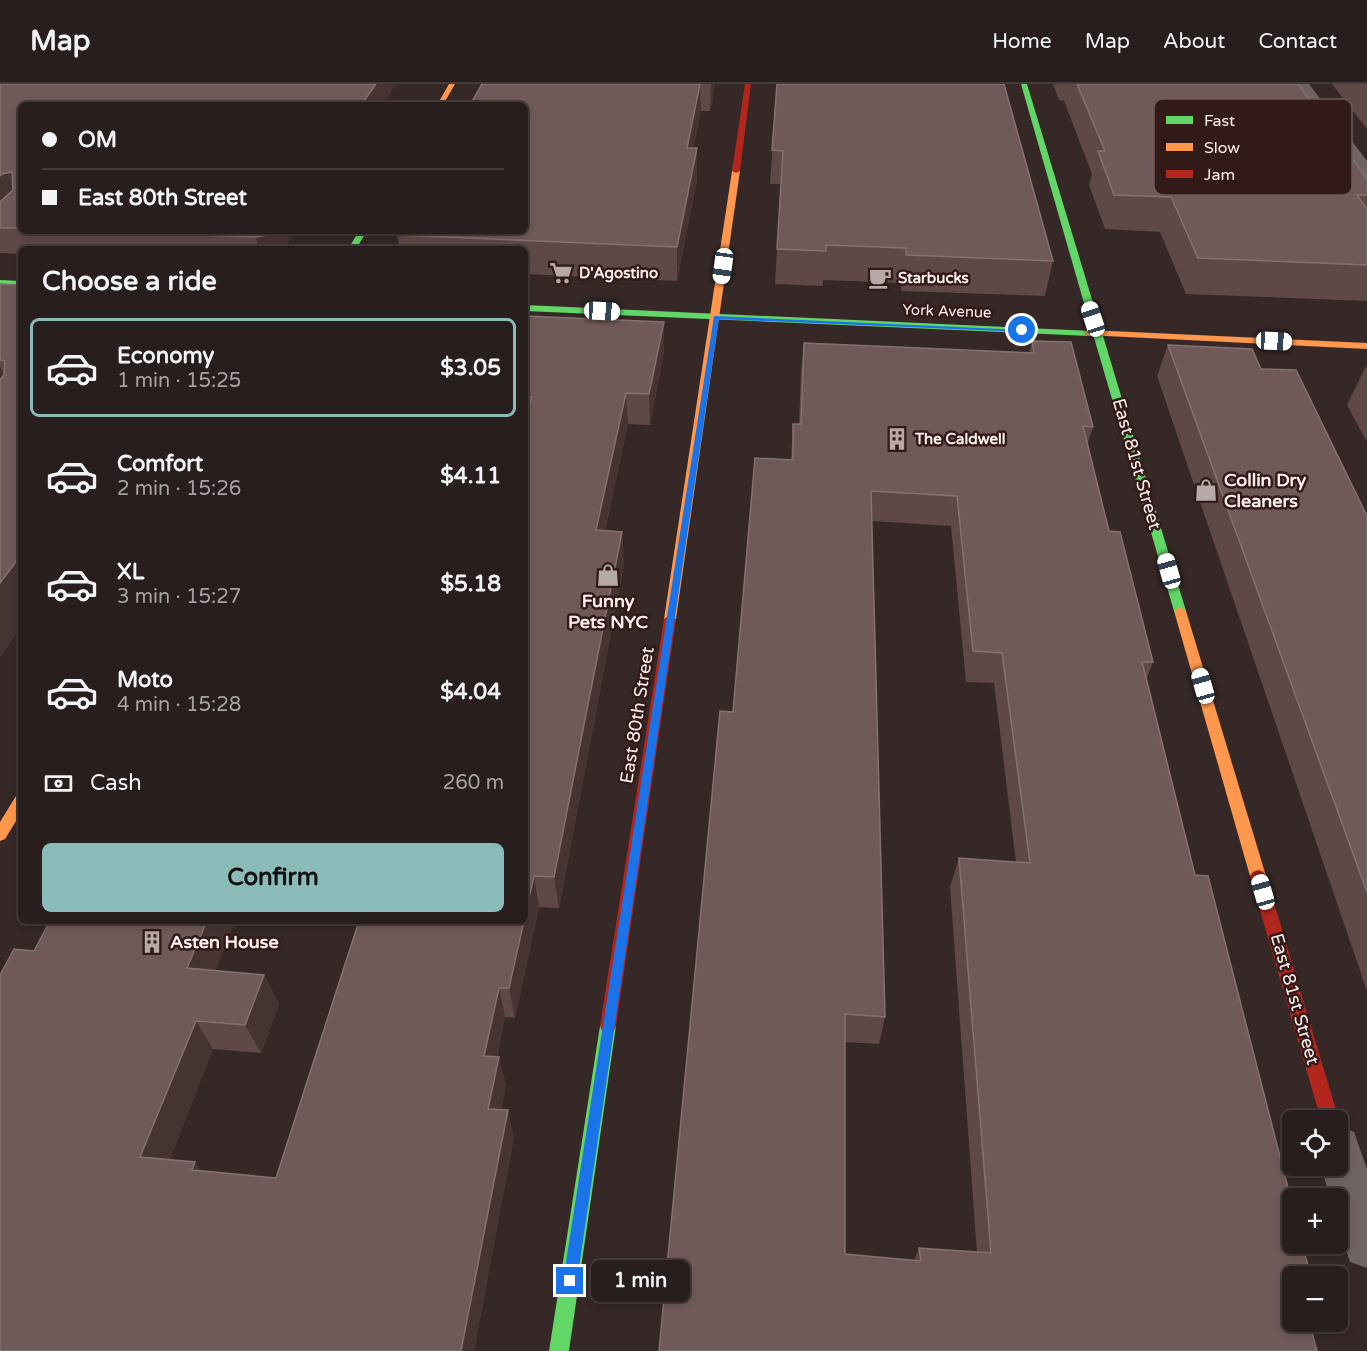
<!DOCTYPE html>
<meta charset="utf-8">
<style>
:root{--surface:#281e1d;--page:#302726;--text:#f1f3f6;--muted:#a5a2a4;--line:#443c3b;--accent:#8bbbb9}
body{margin:0;font-family:"Varela Round",sans-serif;background:var(--page);color:var(--text);height:100vh;display:flex;flex-direction:column;font-size:22px;white-space:nowrap}
*{box-sizing:border-box;margin:0}
p{font-size:20px;color:var(--muted)}
.icon{flex:none;width:33px;height:33px;fill:none;stroke:currentColor;stroke-width:2;stroke-linecap:round;stroke-linejoin:round}
.map{position:relative;flex:1;overflow:hidden}
.sheet{position:absolute;left:18px;top:162px;width:510px;height:678px;display:flex;flex-direction:column;background:var(--surface);border-radius:9px;box-shadow:0 3px 9px #0003,0 0 0 2px var(--line)}
.sheet>*{flex:none}
.hud{position:absolute;left:18px;top:18px;width:510px;height:132px;border-radius:9px;box-shadow:0 3px 9px #0003,0 0 0 2px var(--line);display:grid;align-content:center;height:132px;padding:0 24px;background:var(--surface)}
.fabs{position:absolute;left:1282px;top:1026px;display:grid;gap:12px}
.fabs a{display:grid;place-items:center;width:66px;height:66px;border-radius:9px;background:var(--surface);box-shadow:0 3px 9px #0003,0 0 0 2px var(--line);font-size:30px}
.end{position:absolute;width:27px;height:27px;margin:-14px;border:8px solid #1a73e8;background:#fff;box-shadow:0 0 0 3px #fff}
.from{border-radius:50%}
.bubble{position:absolute;height:42px;border-radius:9px;background:var(--surface);box-shadow:0 3px 9px #0003,0 0 0 2px var(--line);font-size:20px;font-weight:700;line-height:42px;text-align:center}
.car{position:absolute;width:18px;height:36px;margin:-18px -9px;border-radius:8px;box-shadow:0 0 4px 2px #0007;background:linear-gradient(#fff 24%,#345 0 40%,#fff 0 76%,#345 0 86%,#fff 0)}
.hud b{display:flex;align-items:center;gap:21px;height:57px;font-size:22px}
.hud b+b{border-top:2px solid var(--line)}
.hud i{width:15px;height:15px;background:var(--text)}
ul{padding:0;list-style:none}
li{display:flex;align-items:center;gap:18px;height:99px;margin:0 12px 9px;padding:0 12px;border:3px solid transparent;border-radius:9px}
li div{flex:1}
li b{display:block;font-size:22px}
li em{font-style:normal;font-weight:700}
li.on{border-color:var(--accent)}
li>.icon{width:54px;height:54px;stroke-width:1.5}
h2{padding:0 24px;font-size:27px;line-height:72px}
.pay{display:flex;align-items:center;gap:15px;height:66px;padding:0 24px;font-size:22px}
.pay p{margin-inline-start:auto}
.button{display:flex;gap:12px;margin-top:auto;padding:12px 24px}
.button a{flex:1;height:69px;border-radius:9px;background:var(--accent);color:#111;font-size:24px;font-weight:700;line-height:69px;text-align:center}
header{display:flex;align-items:center;gap:36px;box-sizing:border-box;height:84px;padding:0 30px;background:var(--surface);border-bottom:2px solid var(--line)}
header strong{font-size:28px}
nav{display:flex;gap:33px;margin-inline-start:auto;font-size:21px}
.map>svg:first-child{display:block}
</style>
<header>
<strong>Map</strong>
<nav><a>Home</a><a>Map</a><a>About</a><a>Contact</a></nav>
</header>
<div class="map">
<svg width="1367" height="1267" viewBox="0 0 1367 1267">
<rect width="100%" height="100%" fill="#352827"/>
<g fill="none" stroke-linecap="round" stroke-linejoin="round">
<path fill="#706463" fill-rule="evenodd" d="M1293,0H1309L1367,77V96L1360,94Z
M1338,1041L1354,1048L1367,1085V1184L1350,1178L1338,1141V1114H1330L1321,1082H1338Z"/>
<path fill="#63d668" fill-rule="evenodd" d="M1021,0H1027L1186,527L1184,530H1176L1174,527L1093,250L1089,252L525,227V221L1092,247Z
M359,147H367L356,165H348Z
M0,196L21,197V203L0,202Z
M608,934L614,937L616,942L569,1267H549L600,942L602,937Z"/>
<path fill="#ff974d" fill-rule="evenodd" d="M449,0H455L443,21H437Z
M736,85L740,87L676,535L670,539L664,535L732,87Z
M1089,246L1367,259V265L1086,251L1084,249Z
M1180,523L1186,527L1266,792L1263,796L1258,798L1253,796L1250,792L1174,527Z
M21,710V729L5,755L0,757V738L16,712Z"/>
<path fill="#b3261e" fill-rule="evenodd" d="M745,0H751L740,87L736,89L732,87Z
M670,531L676,535L616,942L614,947L608,950L602,947L600,942L664,535Z
M1258,786L1263,788L1266,792L1339,1036L1338,1038L1321,1036L1250,792L1253,788Z"/>
</g>
<path fill="#5e4947" fill-rule="evenodd" d="M0,0H396L382,21H21V147H296L283,165H21V170L0,169Z
M482,0H715L710,27H701L693,64H697V96L677,197L525,190V165H400L397,151Z
M777,0L1053,177L1045,212L901,207V199L823,196V202L775,200L781,100H770Z
M1053,0H1298L1367,95V217L1186,210L1160,148L1105,145L1089,101L1092,90L1064,17L1059,16Z
M1332,0H1367V45Z
M0,200L21,201V543L0,573Z
M525,232L664,268L650,341L628,340L605,447L622,448L624,480L559,824L539,823L515,934L505,933L497,973L506,1001L501,1026L514,1053L474,1267H0L50,837H235L215,887L264,891L279,920L261,969L213,965L170,1075L202,1087L276,1094L372,838L525,837Z
M1032,257L1093,343L1087,361L1109,447L1153,578L1147,594L1195,791L1293,1123L659,1267L733,628L791,376L793,340H799L801,287L804,259L1029,269ZM872,437L951,442L966,598L994,599L1016,778L959,774L950,803L977,1168L919,1164L914,1177L845,1170V958L879,960L885,933Z
M1168,261L1261,285L1367,432V907L1157,292Z
M1366,282H1367V358L1347,321Z"/>
<path fill="#463433" d="M376,0H396L382,21H361Z
M700,0L701,27L687,96V64Z
M711,0H715L710,27Z
M697,64V96L677,197V163Z
M12,88L21,110L0,127V92L2,90Z
M271,147H296L283,165H259L256,153Z
M664,238V268L650,341L649,310Z
M0,282L15,315L0,326Z
M626,309L628,340L598,478L596,446Z
M622,448L624,480L559,824L554,793Z
M21,471V543L0,573V499Z
M534,792L539,823L515,934L509,904L524,837H525V831Z
M207,837H235L204,914L187,884Z
M264,891L279,920L261,969L245,941Z
M499,904L505,933L491,1000L484,972Z
M196,937L213,965L161,1098L140,1073Z
M499,973L506,1001L495,1052L488,1025Z
M508,1026L514,1053L474,1267H461Z
M195,1078L214,1104L192,1086Z"/>
<path fill="#6f5a59" stroke="#857270" stroke-width="1.5" fill-rule="evenodd" d="M0,0H376L361,21H21V144H0V118L13,106L12,88L2,90L0,92Z
M482,0H700L687,64H697L677,163L397,151L399,147H525V21H470Z
M777,0H1004L1053,177L906,171V164L826,161V167L777,165L783,67L772,66Z
M1077,0H1298L1367,95V111H1357L1367,125V181L1198,174L1171,113L1114,111L1098,67H1105Z
M90,147H271L268,151L256,153Z
M0,200L21,201V471L0,499V296L4,291L5,277L0,276Z
M525,232L664,238L649,310L626,309L596,446L622,448L554,793L534,792L525,831V335L532,313H525Z
M1032,257L1071,258L1093,343L1083,342L1109,447L1120,448L1153,578H1142L1195,791L1208,792L1293,1123V1160H1302L1311,1192H1293V1238H1309L1317,1267H659L720,627L733,628L755,374L793,376V340H801L804,259L1034,269ZM871,407L957,412L973,567L1002,569L1030,779L959,774L991,1169L919,1164L921,1177L845,1170V930L885,933Z
M1168,261L1252,265L1261,285L1296,286L1367,432V808Z
M50,837H207L187,884L264,891L245,941L196,937L140,1073L195,1078L192,1086L276,1094L359,837L372,838V837H524L509,904H499L484,972L499,973L488,1025L508,1026L461,1267H0V891L14,865L34,867Z"/>
<path fill="#1a73e8" d="M714,232L1025,246L1022,248L719,235L577,1197L570,1204L563,1197Z"/>
<defs>
<g id="supermarket-bare" transform="scale(1.8)"><path d="M-6-5.5h2.5l.6 2H6L4.5 2H-2.5L-4.4-4H-6ZM-1.5 3.2a1.3 1.3 0 1 0 .1 0ZM3 3.2a1.3 1.3 0 1 0 .1 0Z" fill="#b7a9a8" stroke="#311a18" stroke-width="2.5" paint-order="stroke"/></g>
<g id="cafe-bare" transform="scale(1.8)"><path d="M-5.5-4.5H6V0H3Q3 3.5 0 3.5H-2.5Q-5.5 3.5-5.5 0ZM3-3.2v2h1.7v-2ZM-6 4.5H4V6H-6Z" fill="#b7a9a8" stroke="#311a18" stroke-width="2.5" paint-order="stroke"/></g>
<g id="building-bare" transform="scale(1.8)"><path d="M-4-6H4V6H1V3H-1V6H-4ZM-2.5-4.3h1.7v1.8h-1.7ZM.8-4.3h1.7v1.8H.8ZM-2.5-1h1.7V.8h-1.7ZM.8-1h1.7V.8H.8Z" fill="#b7a9a8" stroke="#311a18" stroke-width="2.5" paint-order="stroke"/></g>
<g id="shop-bare" transform="scale(1.8)"><path d="M-5-2.5h2.3a2.7 3.5 0 0 1 5.4 0H5L5.5 6h-11ZM-1.5-2.5h3a1.5 2.3 0 0 0-3 0Z" fill="#b7a9a8" stroke="#311a18" stroke-width="2.5" paint-order="stroke"/></g>
</defs>
<g fill-rule="evenodd">
<use href="#supermarket-bare" x="561" y="189"/>
<use href="#cafe-bare" x="880" y="194"/>
<use href="#building-bare" x="897" y="355"/>
<use href="#shop-bare" x="1206" y="406"/>
<use href="#shop-bare" x="608" y="491"/>
<use href="#building-bare" x="152" y="858"/>
</g>
<g text-anchor="middle" stroke-width="5" stroke-linejoin="round" paint-order="stroke">
<g font-size="15" font-weight="bold" fill="#fdefed" stroke="#311a18" text-anchor="start">
<text x="579" y="194">D'Agostino</text>
<text x="898" y="199">Starbucks</text>
<text x="915" y="360">The Caldwell</text>
</g>
<g font-size="15" fill="#fdefed" stroke="#311a18">
<text transform="translate(947 227) rotate(2)" y="5">York Avenue</text>
</g>
<g font-size="18" fill="#fdefed" stroke="#311a18">
<text transform="translate(1137 380) rotate(74)" y="6">East 81st Street</text>
<text transform="translate(637 631) rotate(-81)" y="6">East 80th Street</text>
<text transform="translate(1295 915) rotate(74)" y="6">East 81st Street</text>
</g>
<g font-size="18" font-weight="bold" fill="#fdefed" stroke="#311a18" text-anchor="start">
<text x="1224" y="402">Collin Dry<tspan x="1224" dy="21">Cleaners</tspan></text>
<text x="608" y="523" text-anchor="middle">Funny<tspan x="608" dy="21">Pets NYC</tspan></text>
<text x="170" y="864">Asten House</text>
</g>
</g>
<rect x="1154" y="15" width="198" height="96" rx="9" fill="#311a18" stroke="#6e5a58" stroke-width="1.5"/>
<rect x="1166" y="32" width="27" height="8" fill="#63d668"/>
<rect x="1166" y="59" width="27" height="8" fill="#ff974d"/>
<rect x="1166" y="86" width="27" height="8" fill="#b3261e"/>
<g font-size="16" fill="#fdefed">
<text x="1204" y="42">Fast</text>
<text x="1204" y="69">Slow</text>
<text x="1204" y="96">Jam</text>
</g>
</svg>
<div class="fabs">
<a><svg class="icon" aria-label="locate" viewBox="0 0 24 24"><circle cx="12" cy="12" r="6"/><path d="M12 2v4M12 18v4M2 12h4M18 12h4"/></svg></a>
<a>+</a>
<a>−</a>
</div>
<i class="end from" style="left:1022px;top:246px"></i>
<i class="end" style="left:570px;top:1197px"></i>
<div class="bubble" style="left:591px;top:1176px;width:99px">1 min</div>
<i class="car" style="left:723px;top:182px;rotate:188deg"></i>
<i class="car" style="left:602px;top:227px;rotate:93deg"></i>
<i class="car" style="left:1093px;top:235px;rotate:342deg"></i>
<i class="car" style="left:1274px;top:257px;rotate:93deg"></i>
<i class="car" style="left:1169px;top:487px;rotate:344deg"></i>
<i class="car" style="left:1203px;top:602px;rotate:344deg"></i>
<i class="car" style="left:1263px;top:808px;rotate:344deg"></i>
<div class="hud">
<b><i class="from"></i>OM</b>
<b><i></i>East 80th Street</b>
</div>
<section class="sheet">
<h2>Choose a ride</h2>
<ul>
<li class="on"><svg class="icon" aria-label="car" viewBox="0 0 24 24"><path d="M5 17H2v-5l4-1 3-4h7l3 4 3 1v5h-3M9 17h6M6 11h13"/><circle cx="7" cy="17" r="2"/><circle cx="17" cy="17" r="2"/></svg><div><b>Economy</b><p>1 min · 15:25</p></div><em>$3.05</em></li>
<li><svg class="icon" aria-label="car" viewBox="0 0 24 24"><path d="M5 17H2v-5l4-1 3-4h7l3 4 3 1v5h-3M9 17h6M6 11h13"/><circle cx="7" cy="17" r="2"/><circle cx="17" cy="17" r="2"/></svg><div><b>Comfort</b><p>2 min · 15:26</p></div><em>$4.11</em></li>
<li><svg class="icon" aria-label="car" viewBox="0 0 24 24"><path d="M5 17H2v-5l4-1 3-4h7l3 4 3 1v5h-3M9 17h6M6 11h13"/><circle cx="7" cy="17" r="2"/><circle cx="17" cy="17" r="2"/></svg><div><b>XL</b><p>3 min · 15:27</p></div><em>$5.18</em></li>
<li><svg class="icon" aria-label="car" viewBox="0 0 24 24"><path d="M5 17H2v-5l4-1 3-4h7l3 4 3 1v5h-3M9 17h6M6 11h13"/><circle cx="7" cy="17" r="2"/><circle cx="17" cy="17" r="2"/></svg><div><b>Moto</b><p>4 min · 15:28</p></div><em>$4.04</em></li>
</ul>
<div class="pay"><svg class="icon" aria-label="cash" viewBox="0 0 24 24"><path d="M3 7h18v10H3z"/><circle cx="12" cy="12" r="2"/></svg>Cash<p>260 m</p></div>
<div class="button"><a>Confirm</a></div>
</section>
</div>
